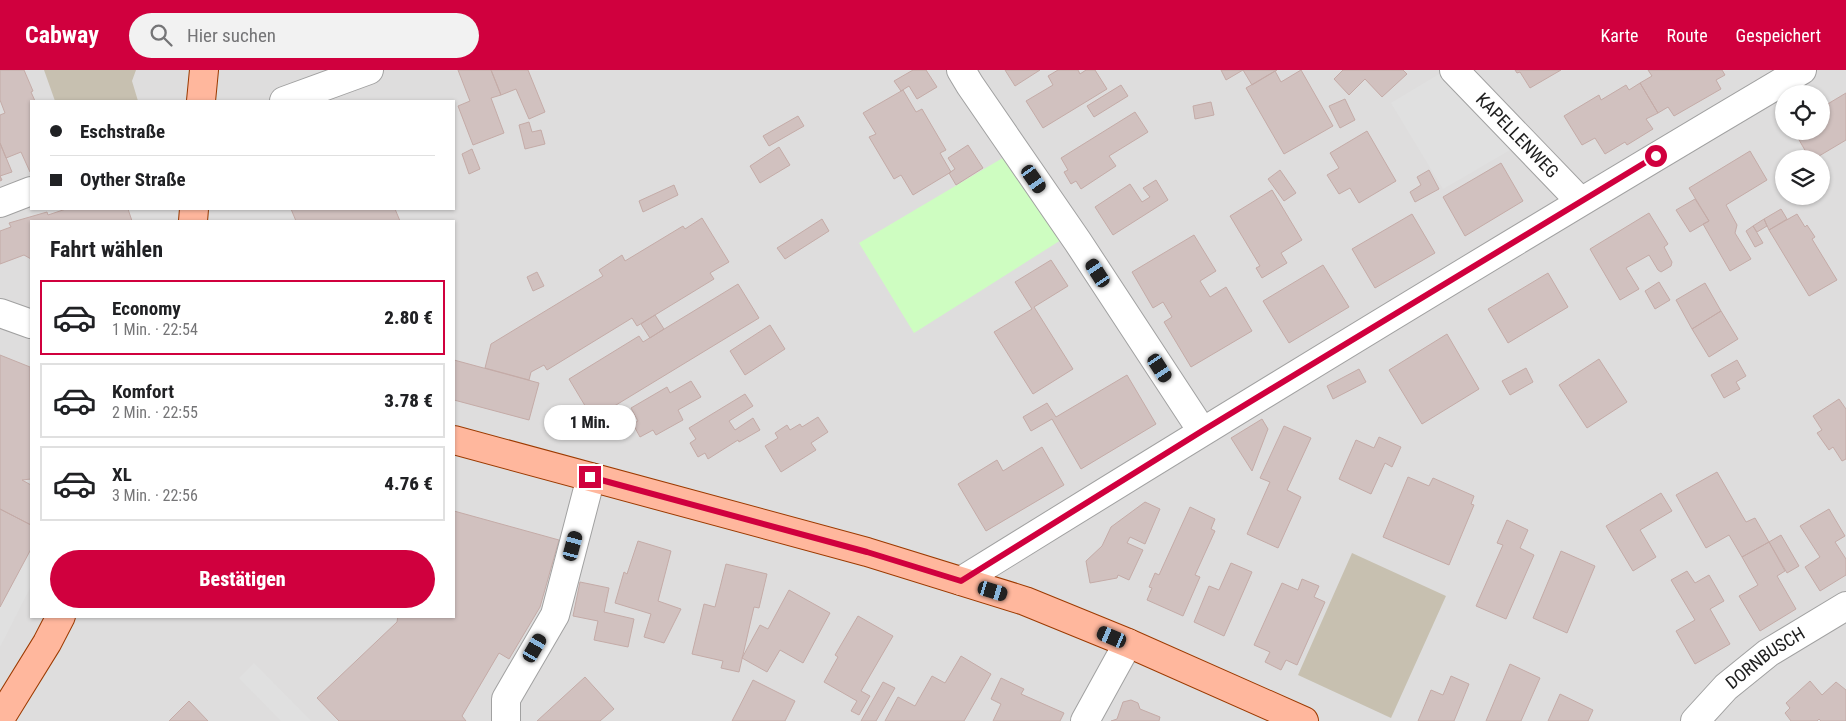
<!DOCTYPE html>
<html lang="de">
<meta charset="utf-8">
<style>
:root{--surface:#fff;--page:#f2f2f2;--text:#202124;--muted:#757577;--line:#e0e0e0;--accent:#d0003e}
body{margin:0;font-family:"Roboto Condensed",sans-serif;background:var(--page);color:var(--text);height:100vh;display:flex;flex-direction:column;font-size:19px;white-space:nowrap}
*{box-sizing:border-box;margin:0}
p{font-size:16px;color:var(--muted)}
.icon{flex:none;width:28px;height:28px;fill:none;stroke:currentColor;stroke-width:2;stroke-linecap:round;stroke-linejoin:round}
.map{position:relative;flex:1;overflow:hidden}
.panel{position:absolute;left:30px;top:150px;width:425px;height:398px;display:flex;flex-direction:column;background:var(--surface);border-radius:0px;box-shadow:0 1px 4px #0004}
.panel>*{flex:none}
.top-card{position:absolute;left:30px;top:30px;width:425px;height:110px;border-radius:0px;box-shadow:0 1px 4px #0004;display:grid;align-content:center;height:110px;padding:0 20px;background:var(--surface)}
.fabs{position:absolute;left:1775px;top:15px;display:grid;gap:10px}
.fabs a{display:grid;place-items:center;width:55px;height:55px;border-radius:50%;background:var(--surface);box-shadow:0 1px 4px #0004;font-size:25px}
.end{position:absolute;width:22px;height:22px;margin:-11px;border:6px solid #d0003e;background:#fff;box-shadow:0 0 0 2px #fff}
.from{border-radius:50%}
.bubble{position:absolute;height:35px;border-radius:18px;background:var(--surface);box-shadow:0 1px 4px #0004;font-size:16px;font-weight:800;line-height:35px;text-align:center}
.car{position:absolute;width:15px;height:30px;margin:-15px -8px;border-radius:6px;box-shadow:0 0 4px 1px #0007;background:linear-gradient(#222 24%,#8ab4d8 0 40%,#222 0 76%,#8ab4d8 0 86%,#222 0)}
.top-card b{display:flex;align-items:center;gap:18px;height:48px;font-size:19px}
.top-card b+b{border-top:1px solid var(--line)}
.top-card i{width:12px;height:12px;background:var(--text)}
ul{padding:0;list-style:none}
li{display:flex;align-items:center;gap:15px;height:75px;margin:0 10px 8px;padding:0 10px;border:2px solid var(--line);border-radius:0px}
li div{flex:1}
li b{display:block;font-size:19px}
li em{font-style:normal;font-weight:800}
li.current{border-color:var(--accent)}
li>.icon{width:45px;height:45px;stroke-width:1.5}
h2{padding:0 20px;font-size:22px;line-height:60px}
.action{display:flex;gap:10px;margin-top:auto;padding:10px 20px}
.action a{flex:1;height:58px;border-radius:30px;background:var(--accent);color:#fff;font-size:20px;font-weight:800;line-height:58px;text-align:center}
header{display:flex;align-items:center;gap:30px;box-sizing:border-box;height:70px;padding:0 25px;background:var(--accent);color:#fff}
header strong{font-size:24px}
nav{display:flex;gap:28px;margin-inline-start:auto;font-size:18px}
.search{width:350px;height:45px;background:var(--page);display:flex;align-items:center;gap:12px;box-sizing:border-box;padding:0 18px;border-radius:28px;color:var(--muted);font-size:19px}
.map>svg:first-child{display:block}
</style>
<header>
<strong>Cabway</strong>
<div class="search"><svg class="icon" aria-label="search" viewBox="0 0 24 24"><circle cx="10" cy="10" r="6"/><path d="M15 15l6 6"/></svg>Hier suchen</div>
<nav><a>Karte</a><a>Route</a><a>Gespeichert</a></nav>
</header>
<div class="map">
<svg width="1846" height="651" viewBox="0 0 1846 651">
<rect width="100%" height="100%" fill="#f1eae6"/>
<path fill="#dedddd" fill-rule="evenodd" d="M0,0H1846V651H0ZM1784,24H1821V61H1784ZM31,31H454V139H31ZM1784,89H1821V126H1784ZM31,151H454V546H31Z"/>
<path fill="#c7c0b0" d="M44,0H136L132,11L138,31H55Z
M1352,483L1446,526L1391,648L1298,605Z"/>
<path fill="#cefdc1" d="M1006,86L1061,170L914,263L859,173Z"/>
<path fill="#e0e0e0" d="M1446,0L1524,72L1443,119L1391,33Z
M31,480V516L0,577V538Z
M254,593L311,651H281L239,608Z"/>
<path fill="#d1c1bf" stroke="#c4aba7" d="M0,0H24L33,21L31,22L35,31H31V101L30,102L21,82L6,88L0,73V45L5,43L0,30Z
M458,0H491L501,25L491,28L504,63L473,75L458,36L470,31Z
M491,0H528L545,42L529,49L516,19L501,25Z
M913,0H926L937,17L917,29L909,16L901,21L894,11Z
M1005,0H1040L1015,16Z
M1058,0H1078L1080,4L1086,0H1095L1107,19L1043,58L1026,31L1053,15L1048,6Z
M1221,0H1243L1226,10Z
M1243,0H1277L1252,15Z
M1301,0L1333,56L1284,84L1246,18L1275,1L1281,12Z
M1343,0H1403L1407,4L1382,27L1365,9L1349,25L1334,9Z
M1515,0H1561L1530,18L1520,2L1517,3Z
M1648,0H1722L1725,5L1716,10L1721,19L1674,46L1668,37L1658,43L1640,13L1652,6Z
M1640,13L1658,43L1646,49L1653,59L1627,75L1625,72L1605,84L1595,68L1582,75L1564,46L1599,25L1601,30L1626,15L1629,20Z
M1121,15L1128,26L1094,47L1087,36Z
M903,20L916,42L922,39L946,80L940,83L951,102L913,125L901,105L894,109L869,67L876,64L863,43Z
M1846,23V70L1814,89H1810L1794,61H1821V38Z
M1345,29L1355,50L1340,58L1329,36Z
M1211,32L1214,45L1195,49L1193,36Z
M1135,42L1148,62L1109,86L1116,96L1081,119L1076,111L1071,114L1064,102L1068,100L1061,88Z
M798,46L804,56L769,76L763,66Z
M529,52L532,62L541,60L545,74L525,79L519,55Z
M1367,61L1396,111L1359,133L1350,118L1339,124L1327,105L1339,98L1330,83Z
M0,73L12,102L0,106L2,110L0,111Z
M968,75L983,98L956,115L949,103L955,99L948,88Z
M779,77L790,95L760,113L750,96Z
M472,79L480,99L469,104L462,84Z
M1750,81L1767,110L1726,135L1737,155L1735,163L1751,189L1730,201L1703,154L1709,151L1689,118Z
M1501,93L1523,131L1465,166L1443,127Z
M1280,100L1296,123L1284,131L1268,109Z
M1429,100L1439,119L1415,132L1410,122L1421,115L1417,107Z
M1156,110L1168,130L1113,165L1095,137L1130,114L1142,132L1150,127L1143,118Z
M674,115L678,125L643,142L639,131Z
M1272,120L1302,170L1281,183L1287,193L1262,208L1256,198L1260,196L1230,146Z
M1695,129L1709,151L1690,162L1676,140Z
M66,139H128L132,151H31V189L24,185L0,194V161L11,157L9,153L47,142L48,145Z
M291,139H395L400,151H296Z
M1781,139L1787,149L1769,160L1764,149Z
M1649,143L1668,174L1664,177L1672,192L1671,196L1661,202L1658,200L1649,185L1626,198L1639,219L1620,230L1590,179Z
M1412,144L1435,183L1375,218L1352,179Z
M1797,144L1805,157L1807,155L1815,167L1812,169L1837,210L1809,226L1769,160Z
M702,148L729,192L710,203L714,209L637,256L632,248L547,300L544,295L531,302L529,310L485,298L491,274L603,206L599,200L622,185L625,191L683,156L685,159Z
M822,149L829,161L785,189L777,178Z
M1764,149L1767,156L1757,162L1753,156Z
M1753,156L1763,173L1755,177L1746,161Z
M1194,165L1216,201L1200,211L1210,227L1226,217L1252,261L1191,297L1164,252L1172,247L1163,232L1153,238L1132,202Z
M1051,190L1068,216L1034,237L1073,299L1033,324L994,262L1032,239L1015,212Z
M1323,195L1349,237L1289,273L1263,231Z
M537,202L544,216L533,221L527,207Z
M1548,203L1568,237L1508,273L1488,239Z
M1659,212L1670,230L1655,239L1645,221Z
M1705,213L1721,241L1692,259L1676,230Z
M738,214L759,248L593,349L569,309L639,266L643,272Z
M1721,241L1738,269L1709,287L1692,259Z
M655,245L664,259L650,268L641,254Z
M770,255L785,279L745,305L730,281Z
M1447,264L1479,319L1422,354L1389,300Z
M0,285L30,297L31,409L22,410L31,415V455L0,439Z
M1599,289L1627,332L1587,358L1559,315Z
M454,290L539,313L529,350L454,330Z
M1737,290L1746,306L1736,312L1740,319L1724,328L1711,305Z
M1526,298L1533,312L1510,325L1502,311Z
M1359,299L1366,312L1333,329L1327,316Z
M1127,305L1156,354L1081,399L1052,349L1031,361L1023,347L1047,333L1056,347Z
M691,311L701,327L678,340L683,350L656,365L653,360L640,367L633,354L638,351L631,338L667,317L670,323Z
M745,324L753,336L729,351L735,360L753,348L760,360L739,372L738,370L708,389L705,383L698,387L690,373L696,369L689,358Z
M1839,329L1846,339V389L1842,391L1833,377L1829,380L1817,363L1822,360L1813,346Z
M818,347L828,362L811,373L816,380L781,402L765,376L778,368L775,363L787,355L790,360L800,354L802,357Z
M1262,349L1268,359L1252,401L1231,368Z
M1284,356L1311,368L1287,420L1301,427L1278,478L1247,464L1270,412L1260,408Z
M1379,367L1401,377L1392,397L1385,393L1371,424L1339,409L1356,370L1374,378Z
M1042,377L1064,415L986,461L958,414L997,390L1003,401Z
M1717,402L1746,452L1755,448L1769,472L1742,487L1729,465L1706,478L1676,425Z
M1408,407L1429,416L1433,408L1474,426L1471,434L1474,435L1449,495L1383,467Z
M1661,423L1672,441L1640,460L1656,487L1633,501L1606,456Z
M1145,432L1160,439L1145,474L1130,467L1127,473L1143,480L1129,510L1118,505L1117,508L1090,513L1086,491L1102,476L1111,457Z
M1190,437L1215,449L1211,459L1215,461L1195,505L1200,507L1183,546L1147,530L1152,518L1149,517L1155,503L1159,505Z
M0,439L31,455V479L0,537Z
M1829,439L1845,466L1835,472L1846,489V505L1820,521L1805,497L1820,487L1800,456Z
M454,441L559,470L540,537L509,589L499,583L462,646L466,651H339L317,628L397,552L398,546H454Z
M1507,450L1528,460L1520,478L1534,485L1506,549L1476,536L1503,475L1497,473Z
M1781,465L1799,496L1787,503L1769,472Z
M638,471L671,481L658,531L681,539L664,573L644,567L651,544L615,533L624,502L627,504Z
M1769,472L1785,501L1777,506L1796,539L1760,561L1739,526L1758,515L1742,487Z
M1561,481L1595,496L1567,563L1533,548Z
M1231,493L1252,502L1224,566L1194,552L1209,516L1219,520Z
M726,494L767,504L759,538L754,537L739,602L721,598L723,591L692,584L704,534L715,537Z
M1687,501L1695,513L1709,505L1724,531L1710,539L1730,574L1695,594L1676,561L1695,550L1671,510Z
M1302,509L1319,516L1314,527L1325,532L1297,595L1286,590L1281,600L1265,592L1270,582L1254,575L1282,513L1298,520Z
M580,512L609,518L604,542L634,549L628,577L594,570L598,551L573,546Z
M789,520L830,543L803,593L780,580L767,602L742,588L760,555L768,559Z
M858,546L893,566L861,621L870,626L859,645L851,641L857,631L824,612L838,587L835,585Z
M961,586L991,604L964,651H885L898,627L915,636L932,606L945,613Z
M1510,594L1540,608L1521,651H1486Z
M1451,606L1469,614L1454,651H1418L1431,620L1443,625Z
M585,607L614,639L600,651H537Z
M1001,608L1024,619L1021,624L1064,643L1060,651H993L1001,634L991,629Z
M753,610L795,631L785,651H732Z
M1810,611L1822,625L1836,612L1846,620V651H1821L1819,649L1817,651H1791L1785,643L1790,638L1786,633Z
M883,612L895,618L876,651H861Z
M1560,624L1593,640L1588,651H1548Z
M1131,630L1138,633L1140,639L1160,647L1159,651H1111L1117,649L1123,632Z
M189,631L208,651H169Z"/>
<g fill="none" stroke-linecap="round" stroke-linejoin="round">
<g stroke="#a1a1a1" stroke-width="30">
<g id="minor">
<path d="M961,0L970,15L1078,172L1202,361"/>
<path id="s1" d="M1454,0L1580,131"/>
<path d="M284,31L369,0"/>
<path d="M0,133L31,121"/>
<path d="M0,243L31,254"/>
<path d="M961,511C1240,338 1520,167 1802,0"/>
<path d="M506,651V629L555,545L591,407"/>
<path d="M1085,651L1128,573"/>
<path id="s2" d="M1695,651L1726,617L1768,583L1846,536"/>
</g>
</g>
<g stroke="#9c3a00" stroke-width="30">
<path id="major" d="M201,31L204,0
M193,151L194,139
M454,370L867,482L1025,531L1128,573L1304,651
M0,649L47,573L61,546"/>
</g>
<use href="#minor" stroke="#fff" stroke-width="28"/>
<use href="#major" stroke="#ffb79d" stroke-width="28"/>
</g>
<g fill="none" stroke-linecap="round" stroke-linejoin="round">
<path stroke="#d0003e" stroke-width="6" d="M590,407L867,482L961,511L1202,361L1656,86"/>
</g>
<g text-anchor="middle" stroke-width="5" stroke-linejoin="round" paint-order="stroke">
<g font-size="18" fill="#202020" stroke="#fff">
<text dy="6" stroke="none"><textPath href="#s1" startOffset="91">KAPELLENWEG</textPath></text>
<text dy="6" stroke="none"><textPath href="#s2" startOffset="95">DORNBUSCH</textPath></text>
</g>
</g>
</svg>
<div class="fabs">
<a><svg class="icon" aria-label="locate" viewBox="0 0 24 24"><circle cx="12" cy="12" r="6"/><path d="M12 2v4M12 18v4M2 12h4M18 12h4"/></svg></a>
<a><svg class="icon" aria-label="layers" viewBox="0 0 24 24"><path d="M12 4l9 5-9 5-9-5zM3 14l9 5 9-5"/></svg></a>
</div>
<i class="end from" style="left:1656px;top:86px"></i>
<i class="end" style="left:590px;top:407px"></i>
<div class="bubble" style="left:544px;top:335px;width:92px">1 Min.</div>
<i class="car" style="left:1034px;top:109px;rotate:145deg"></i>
<i class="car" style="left:1098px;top:203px;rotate:327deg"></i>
<i class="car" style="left:1160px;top:298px;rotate:147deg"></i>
<i class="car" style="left:573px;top:476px;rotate:15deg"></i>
<i class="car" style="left:993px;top:521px;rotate:107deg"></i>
<i class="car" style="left:1112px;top:567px;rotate:293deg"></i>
<i class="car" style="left:535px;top:578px;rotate:30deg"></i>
<div class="top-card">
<b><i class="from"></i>Eschstraße</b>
<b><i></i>Oyther Straße</b>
</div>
<section class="panel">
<h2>Fahrt wählen</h2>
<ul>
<li class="current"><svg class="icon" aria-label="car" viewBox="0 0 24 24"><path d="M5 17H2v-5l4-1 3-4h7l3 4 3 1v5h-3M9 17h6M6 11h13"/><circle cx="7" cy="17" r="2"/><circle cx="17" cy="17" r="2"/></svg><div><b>Economy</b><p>1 Min. · 22:54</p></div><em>2.80 €</em></li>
<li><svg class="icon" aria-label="car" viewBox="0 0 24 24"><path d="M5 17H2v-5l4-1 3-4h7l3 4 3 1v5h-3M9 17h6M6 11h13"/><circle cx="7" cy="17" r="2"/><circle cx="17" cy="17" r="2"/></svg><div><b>Komfort</b><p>2 Min. · 22:55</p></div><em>3.78 €</em></li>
<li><svg class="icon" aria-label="car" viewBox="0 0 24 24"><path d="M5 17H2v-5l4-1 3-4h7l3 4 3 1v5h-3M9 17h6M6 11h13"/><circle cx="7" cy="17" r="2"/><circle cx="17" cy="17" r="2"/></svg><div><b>XL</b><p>3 Min. · 22:56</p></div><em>4.76 €</em></li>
</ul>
<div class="action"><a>Bestätigen</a></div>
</section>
</div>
